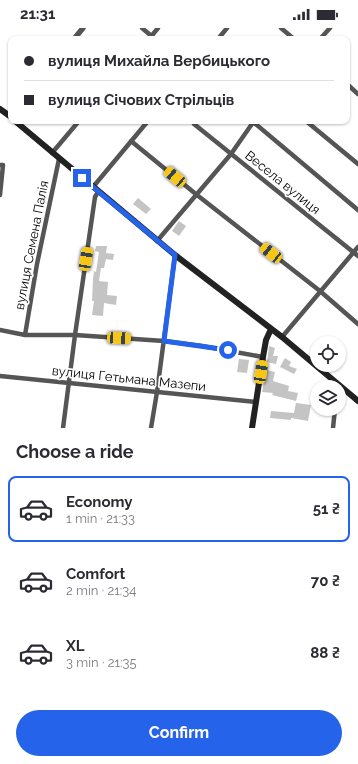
<!DOCTYPE html>
<meta charset="utf-8">
<style>
:root{--surface:#fff;--page:#f2f2f3;--text:#2b2b33;--muted:#7c7c81;--line:#e1e1e2;--accent:#2563eb}
body{margin:0;font-family:Raleway,sans-serif;background:var(--page);color:var(--text);height:100vh;display:flex;flex-direction:column;font-size:15px;white-space:nowrap}
*{box-sizing:border-box;margin:0}
p{font-size:13px;color:var(--muted)}
.icon{flex:none;width:22px;height:22px;fill:none;stroke:currentColor;stroke-width:2;stroke-linecap:round;stroke-linejoin:round}
.map{position:relative;height:400px;overflow:hidden}
.details{display:flex;flex-direction:column;background:var(--surface);flex:1}
.details>*{flex:none}
.top-card{position:absolute;left:8px;top:8px;width:342px;height:88px;border-radius:8px;box-shadow:0 1px 3px #0004;display:grid;align-content:center;height:88px;padding:0 16px;background:var(--surface)}
.controls{position:absolute;left:310px;top:308px;display:grid;gap:8px}
.controls a{display:grid;place-items:center;width:36px;height:36px;border-radius:50%;background:var(--surface);box-shadow:0 1px 3px #0004;font-size:20px}
.end{position:absolute;width:18px;height:18px;margin:-9px;border:5px solid #2563eb;background:#fff;box-shadow:0 0 0 2px #fff}
.from{border-radius:50%}
.car{position:absolute;width:12px;height:24px;margin:-12px -6px;border-radius:5px;box-shadow:0 0 3px 1px #0007;background:linear-gradient(#f5c518 24%,#345 0 40%,#f5c518 0 76%,#345 0 86%,#f5c518 0)}
.top-card b{display:flex;align-items:center;gap:14px;height:38px;font-size:15px}
.top-card b+b{border-top:1px solid var(--line)}
.top-card i{width:10px;height:10px;background:var(--text)}
ul{padding:0;list-style:none}
li{display:flex;align-items:center;gap:12px;height:66px;margin:0 8px 6px;padding:0 8px;border:2px solid transparent;border-radius:8px}
li div{flex:1}
li b{display:block;font-size:15px}
li em{font-style:normal;font-weight:700}
li.active{border-color:var(--accent)}
li>.icon{width:36px;height:36px;stroke-width:1.5}
h2{padding:0 16px;font-size:18px;line-height:48px}
.primary-button{display:flex;gap:8px;margin-top:auto;padding:8px 16px}
.primary-button a{flex:1;height:46px;border-radius:24px;background:var(--accent);color:#fff;font-size:16px;font-weight:700;line-height:46px;text-align:center}
.status{display:flex;justify-content:space-between;align-items:center;height:28px;padding:0 20px;background:var(--surface);direction:ltr}
.status svg{height:11px;fill:currentColor}
.map>svg:first-child{display:block}
</style>
<div class="status"><b>21:31</b><svg viewBox="0 0 49 12"><path d="M0 12V9h3v3zM5 12V6h3v6zM10 12V3h3v9zM15 12V0h3v12zM26 1h20v11H26zM47 4h2v5h-2z"/></svg></div>
<div class="map">
<svg width="358" height="400" viewBox="0 0 358 400">
<rect width="100%" height="100%" fill="#fff"/>
<path fill="#c4c4c4" d="M138,170L151,181L146,186L133,176Z
M179,193L186,198L179,208L172,203Z
M96,218H107L106,225L114,226L113,232L106,231L104,240H101L99,253L108,254L107,267L117,268L116,277L104,275L103,288L92,287L94,273H92L93,251L94,243L96,244L99,224L95,223Z
M269,318L275,320L273,328H278L276,336L267,334Z
M285,330L291,334L289,338L297,341L294,346L280,339Z
M239,331L249,332L247,345L237,344Z
M266,342L275,344L273,353L289,358L288,363L298,365L296,373L272,367L273,365L262,364Z
M296,375L311,377L308,393L291,390V392L270,390L271,383L294,385Z"/>
<g fill="none" stroke-linecap="round" stroke-linejoin="round">
<path stroke="#555" stroke-width="4.5" d="M142,0L155,11
M281,0L294,11
M149,11L158,0
M218,11L227,0
M320,11L330,0
M347,56L358,66
M252,93L358,182
M306,93L358,136
M194,96L358,228
M131,113L197,167L320,263L358,296
M52,125L79,93
M0,137H3L0,167
M93,159L148,93
M157,213L231,126L254,93
M0,302L25,307H75L164,313L202,318L263,329
M25,307L37,236L59,131
M282,309L358,219
M0,348L256,374
M63,400L75,307L95,169L98,164
M151,400L157,364L175,227
M333,400L335,381"/>
<path stroke="#555" stroke-width="5.5" d="M74,11L83,0"/>
<path stroke="#222" stroke-width="6" d="M0,81L11,89
M15,93L175,227L282,309L358,373
M252,400L263,329L266,312L271,301"/>
</g>
<g fill="none" stroke-linecap="round" stroke-linejoin="round">
<path stroke="#2563eb" stroke-width="5" d="M82,150L175,227L164,313L228,322"/>
</g>
<g text-anchor="middle" stroke-width="3.5" stroke-linejoin="round" paint-order="stroke">
<g font-size="13" fill="#000" stroke="#fff">
<text transform="translate(283 154) rotate(39)" y="5">Весела вулиця</text>
<text transform="translate(31 217) rotate(-79)" y="5">вулиця Семена Палія</text>
<text transform="translate(129 350) rotate(6)" y="5">вулиця Гетьмана Мазепи</text>
</g>
</g>
</svg>
<div class="controls">
<a><svg class="icon" aria-label="locate" viewBox="0 0 24 24"><circle cx="12" cy="12" r="6"/><path d="M12 2v4M12 18v4M2 12h4M18 12h4"/></svg></a>
<a><svg class="icon" aria-label="layers" viewBox="0 0 24 24"><path d="M12 4l9 5-9 5-9-5zM3 14l9 5 9-5"/></svg></a>
</div>
<i class="end from" style="left:228px;top:322px"></i>
<i class="end" style="left:82px;top:150px"></i>
<i class="car" style="left:175px;top:149px;rotate:310deg"></i>
<i class="car" style="left:271px;top:225px;rotate:308deg"></i>
<i class="car" style="left:86px;top:231px;rotate:9deg"></i>
<i class="car" style="left:119px;top:310px;rotate:93deg"></i>
<i class="car" style="left:261px;top:344px;rotate:9deg"></i>
<div class="top-card">
<b><i class="from"></i>вулиця Михайла Вербицького</b>
<b><i></i>вулиця Січових Стрільців</b>
</div>
</div>
<section class="details">
<h2>Choose a ride</h2>
<ul>
<li class="active"><svg class="icon" aria-label="car" viewBox="0 0 24 24"><path d="M5 17H2v-5l4-1 3-4h7l3 4 3 1v5h-3M9 17h6M6 11h13"/><circle cx="7" cy="17" r="2"/><circle cx="17" cy="17" r="2"/></svg><div><b>Economy</b><p>1 min · 21:33</p></div><em>51 ₴</em></li>
<li><svg class="icon" aria-label="car" viewBox="0 0 24 24"><path d="M5 17H2v-5l4-1 3-4h7l3 4 3 1v5h-3M9 17h6M6 11h13"/><circle cx="7" cy="17" r="2"/><circle cx="17" cy="17" r="2"/></svg><div><b>Comfort</b><p>2 min · 21:34</p></div><em>70 ₴</em></li>
<li><svg class="icon" aria-label="car" viewBox="0 0 24 24"><path d="M5 17H2v-5l4-1 3-4h7l3 4 3 1v5h-3M9 17h6M6 11h13"/><circle cx="7" cy="17" r="2"/><circle cx="17" cy="17" r="2"/></svg><div><b>XL</b><p>3 min · 21:35</p></div><em>88 ₴</em></li>
</ul>
<div class="primary-button"><a>Confirm</a></div>
</section>
